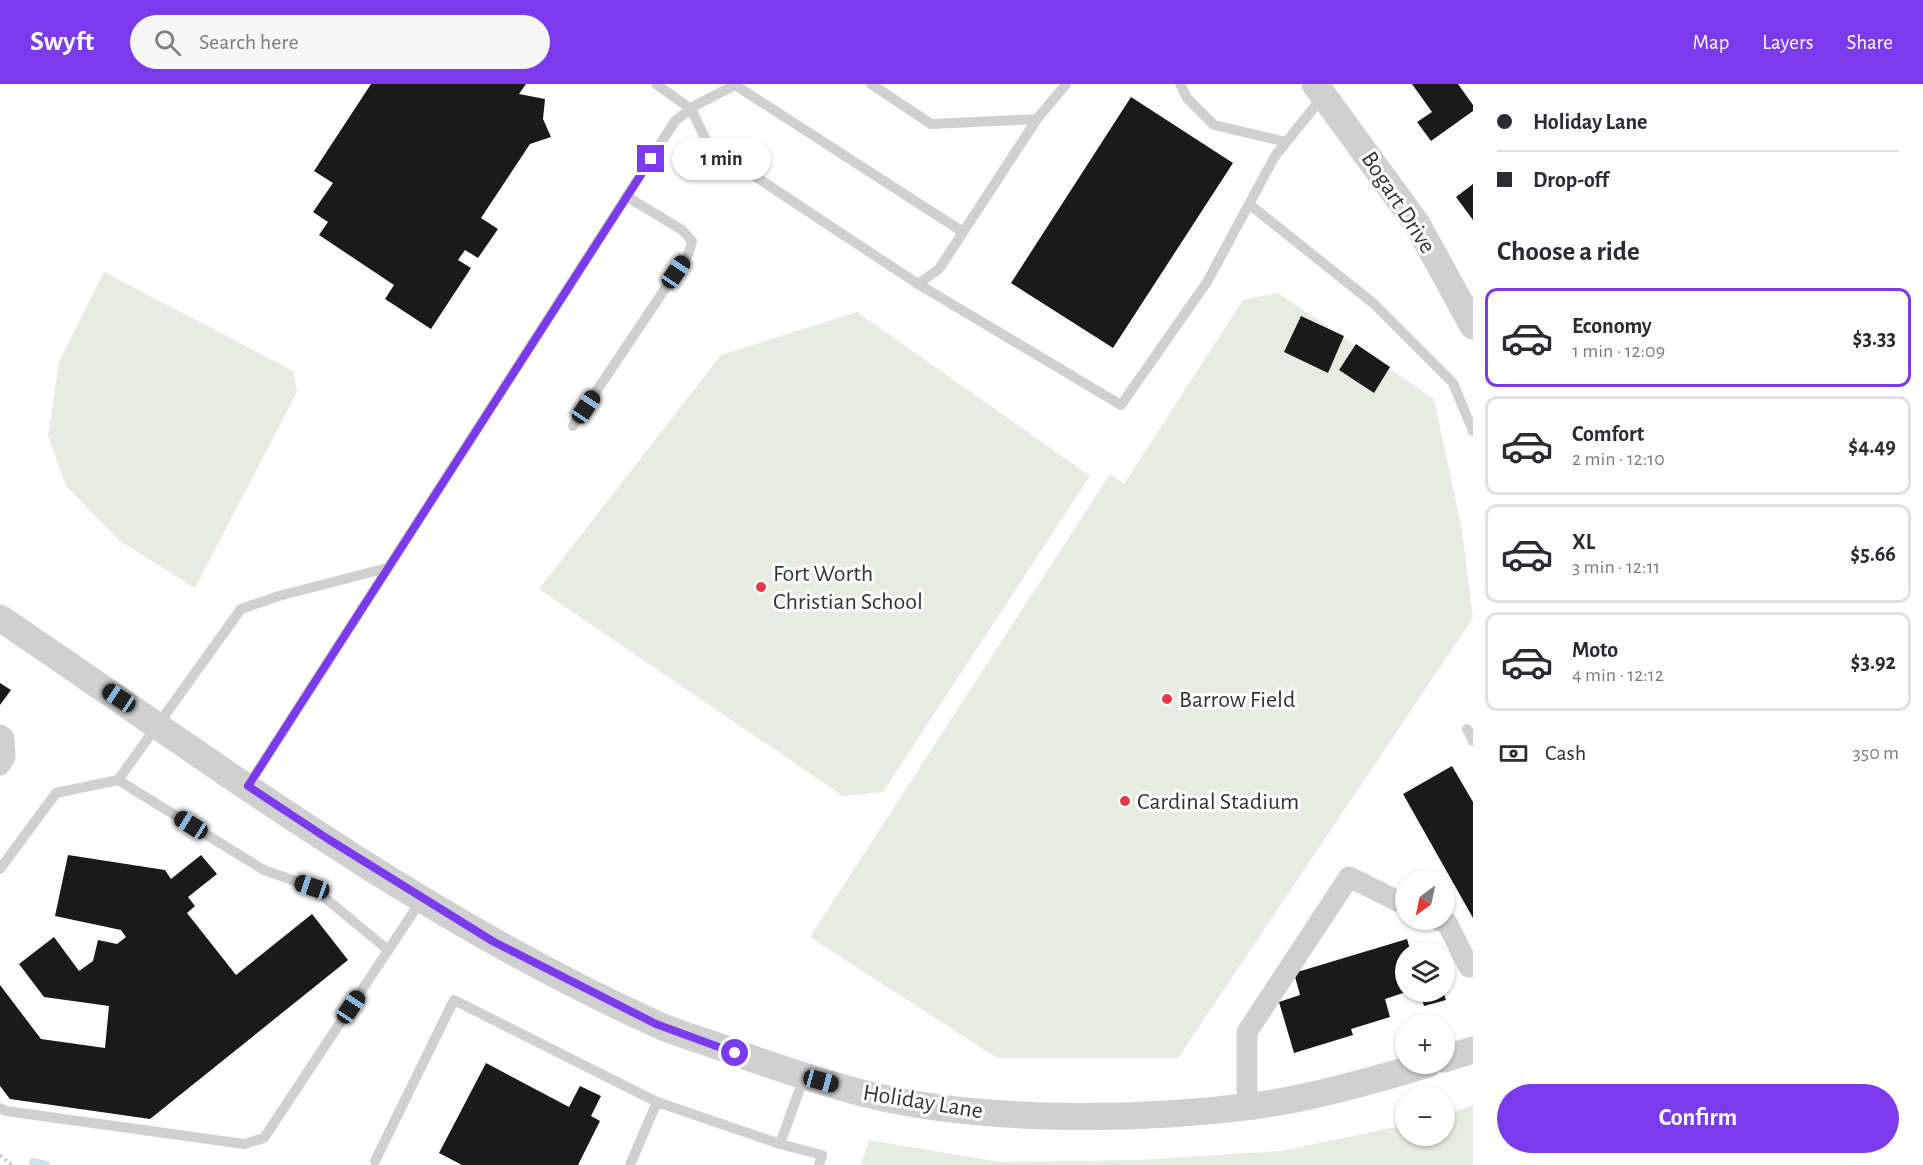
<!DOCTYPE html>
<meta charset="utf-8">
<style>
:root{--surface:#fff;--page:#f7f7f7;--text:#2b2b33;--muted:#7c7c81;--line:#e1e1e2;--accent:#7c3aed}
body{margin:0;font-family:"Alegreya Sans",sans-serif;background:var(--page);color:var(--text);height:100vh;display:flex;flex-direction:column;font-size:22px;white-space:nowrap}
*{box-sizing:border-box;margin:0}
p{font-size:20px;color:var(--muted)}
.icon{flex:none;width:33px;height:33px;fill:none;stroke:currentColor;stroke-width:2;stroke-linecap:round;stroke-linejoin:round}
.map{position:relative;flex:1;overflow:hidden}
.sheet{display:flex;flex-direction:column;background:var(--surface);width:450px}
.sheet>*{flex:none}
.guide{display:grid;align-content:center;height:132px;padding:0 24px;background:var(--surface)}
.needle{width:39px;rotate:213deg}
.tools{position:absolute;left:1395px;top:786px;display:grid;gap:12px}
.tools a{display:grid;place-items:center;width:60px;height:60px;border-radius:50%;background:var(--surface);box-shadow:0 2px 4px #0004;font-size:30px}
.end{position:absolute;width:27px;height:27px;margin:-14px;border:8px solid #7c3aed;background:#fff;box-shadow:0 0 0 3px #fff}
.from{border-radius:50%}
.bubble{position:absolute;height:42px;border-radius:21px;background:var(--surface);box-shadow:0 2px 4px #0004;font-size:20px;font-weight:700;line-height:42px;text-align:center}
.car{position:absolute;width:18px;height:36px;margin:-18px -9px;border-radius:8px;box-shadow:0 0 4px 2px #0007;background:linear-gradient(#222 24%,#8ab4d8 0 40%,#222 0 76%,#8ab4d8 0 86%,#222 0)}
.guide b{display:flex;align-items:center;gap:21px;height:57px;font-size:22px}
.guide b+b{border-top:2px solid var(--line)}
.guide i{width:15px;height:15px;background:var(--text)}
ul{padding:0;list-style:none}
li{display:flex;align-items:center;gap:18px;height:99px;margin:0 12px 9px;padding:0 12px;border:3px solid var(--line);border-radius:12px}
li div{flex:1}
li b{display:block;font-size:22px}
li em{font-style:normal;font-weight:700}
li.on{border-color:var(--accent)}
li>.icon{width:54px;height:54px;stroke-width:1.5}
h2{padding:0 24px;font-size:27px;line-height:72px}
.pay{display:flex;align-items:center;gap:15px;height:66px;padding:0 24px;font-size:22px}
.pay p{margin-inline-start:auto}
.button{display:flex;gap:12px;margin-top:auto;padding:12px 24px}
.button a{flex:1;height:69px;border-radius:36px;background:var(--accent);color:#fff;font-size:24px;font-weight:700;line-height:69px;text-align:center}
header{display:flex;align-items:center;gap:36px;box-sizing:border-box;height:84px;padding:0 30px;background:var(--accent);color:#fff}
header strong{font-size:28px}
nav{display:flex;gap:33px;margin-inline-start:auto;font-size:21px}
.search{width:420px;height:54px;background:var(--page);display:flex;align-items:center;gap:15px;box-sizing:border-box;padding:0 21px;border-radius:33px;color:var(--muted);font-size:22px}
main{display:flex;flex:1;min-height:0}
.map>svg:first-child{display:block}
</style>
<header>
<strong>Swyft</strong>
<div class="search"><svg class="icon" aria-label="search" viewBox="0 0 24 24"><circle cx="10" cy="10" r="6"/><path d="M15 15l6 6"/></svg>Search here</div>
<nav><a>Map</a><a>Layers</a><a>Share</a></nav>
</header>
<main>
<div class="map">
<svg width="1473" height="1081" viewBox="0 0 1473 1081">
<rect width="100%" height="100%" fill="#fff"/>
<path fill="#e6ecdf" d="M104,188L293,287L297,308L195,504L120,457L66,402L48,352L59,278Z
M1278,209L1434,315L1462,446L1473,534L1178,974H997L810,853L1110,390L1124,400L1243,216Z
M857,228L1090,392L883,708L843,712L539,505L721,271Z
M1473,1021V1081H861L869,1056L1000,1078L1140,1076L1281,1067L1405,1041L1406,1052H1444L1445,1031Z"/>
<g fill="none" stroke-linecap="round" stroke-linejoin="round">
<path stroke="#cfe2ee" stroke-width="8" d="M33,1078L46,1081"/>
</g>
<path fill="#1a1a1a" d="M371,0H526L519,10L545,15L543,35L551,53L530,60L481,134L498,145L478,174L465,166L458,176L471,184L431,245L385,215L394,201L319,151L328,138L313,128L333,99L314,87Z
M1412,0H1458L1473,21V27L1431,57L1417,38L1432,28Z
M1131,13L1233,79L1113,264L1011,199Z
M1473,100V136L1456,113Z
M1301,232L1344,252L1328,289L1284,268Z
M1356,260L1390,283L1374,309L1339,286Z
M0,599L11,606L0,621Z
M1452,682L1473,718V834L1403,710Z
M68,771L165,786L171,795L201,771L217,790L188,813L195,822L187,829L236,891L312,830L348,876L150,1035L10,1015L0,1002V901L41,955L105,964L109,922L44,913L19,880L54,853L79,887L93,877L98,856L117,860L126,853L121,846L55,832Z
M1407,855L1410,865L1428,860L1431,868H1406V908L1385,915L1390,933L1351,945L1353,951L1294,969L1279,918L1300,911L1294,889Z
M1420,908H1443L1446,916L1424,922Z
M486,979L569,1023L580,1002L601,1012L591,1032L600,1037L578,1081H462L439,1069Z"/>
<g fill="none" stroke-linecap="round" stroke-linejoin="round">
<path stroke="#cdcdcd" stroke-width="4" stroke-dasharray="3 3" stroke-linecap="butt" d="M0,1071L12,1081"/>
<path stroke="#d0d0d0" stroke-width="10" d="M656,0L691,25L709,62L918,200L939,185L1037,35
M871,0L931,40L1037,35L1066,0
M1180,0L1187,14L1214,41L1286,58
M735,1L963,148
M1249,120L1373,219L1453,299L1473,347
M918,200L1121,321L1207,198L1275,72L1324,11
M573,342L689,169L692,157L682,146L626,112
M1467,645L1473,657
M118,696L264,786L312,803L388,866
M248,702L675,37L696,21L737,0
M0,785L56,709L118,696L241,525L279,512L387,484
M804,993L780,1060L822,1071L819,1081
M657,1018L780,1060
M0,1024L6,1027L244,1060L264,1054L422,815
M375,1077L454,916L657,1018L630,1081"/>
<path stroke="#d0d0d0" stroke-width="21" d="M0,651L4,654L5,673L0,681
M1438,836L1447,839L1469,883
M1247,1023V948L1349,793L1406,821"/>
<path stroke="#d0d0d0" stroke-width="27" d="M1315,0L1417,140L1473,242
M0,534C211,677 420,833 654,939C675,949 698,955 720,963C769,981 819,998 870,1011C981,1038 1139,1037 1253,1022C1309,1015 1375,996 1428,980
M1444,975L1473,966"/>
</g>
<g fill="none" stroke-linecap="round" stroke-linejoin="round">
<path stroke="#7c3aed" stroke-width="8" d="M651,75L248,702L328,755L494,858L656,940L735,969"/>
</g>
<g fill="#e63946" stroke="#fff" stroke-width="2">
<circle cx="761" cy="503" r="6"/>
<circle cx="1167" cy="615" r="6"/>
<circle cx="1125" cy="717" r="6"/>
</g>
<g text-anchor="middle" stroke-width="6" stroke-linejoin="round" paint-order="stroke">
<g font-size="24" fill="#333" stroke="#fff">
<text transform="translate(1399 118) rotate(57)" y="8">Bogart Drive</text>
<text transform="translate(923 1017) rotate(9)" y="8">Holiday Lane</text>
</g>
<g font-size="24" fill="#333" stroke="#fff" text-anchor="start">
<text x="773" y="497">Fort Worth<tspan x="773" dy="28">Christian School</tspan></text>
<text x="1179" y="623">Barrow Field</text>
<text x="1137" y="725">Cardinal Stadium</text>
</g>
</g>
</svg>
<div class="tools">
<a><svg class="needle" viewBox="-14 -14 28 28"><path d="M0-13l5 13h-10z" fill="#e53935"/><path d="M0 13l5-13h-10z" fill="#7c7c81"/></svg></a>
<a><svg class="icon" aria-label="layers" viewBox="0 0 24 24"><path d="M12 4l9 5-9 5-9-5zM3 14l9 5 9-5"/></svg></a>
<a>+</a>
<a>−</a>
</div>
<i class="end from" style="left:735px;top:969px"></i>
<i class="end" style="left:651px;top:75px"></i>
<div class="bubble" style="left:672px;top:54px;width:99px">1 min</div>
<i class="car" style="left:676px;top:188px;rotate:34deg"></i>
<i class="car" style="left:586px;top:323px;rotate:34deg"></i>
<i class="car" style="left:119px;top:614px;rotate:304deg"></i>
<i class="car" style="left:191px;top:741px;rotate:302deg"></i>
<i class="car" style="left:312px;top:803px;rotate:289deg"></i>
<i class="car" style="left:351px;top:923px;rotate:34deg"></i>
<i class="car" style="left:821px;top:997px;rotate:105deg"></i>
</div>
<section class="sheet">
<div class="guide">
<b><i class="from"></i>Holiday Lane</b>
<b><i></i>Drop-off</b>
</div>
<h2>Choose a ride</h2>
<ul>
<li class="on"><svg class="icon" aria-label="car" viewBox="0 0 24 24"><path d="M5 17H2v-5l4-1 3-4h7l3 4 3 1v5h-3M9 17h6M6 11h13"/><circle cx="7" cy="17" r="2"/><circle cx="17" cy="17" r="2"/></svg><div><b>Economy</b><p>1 min · 12:09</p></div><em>$3.33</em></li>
<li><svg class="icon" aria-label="car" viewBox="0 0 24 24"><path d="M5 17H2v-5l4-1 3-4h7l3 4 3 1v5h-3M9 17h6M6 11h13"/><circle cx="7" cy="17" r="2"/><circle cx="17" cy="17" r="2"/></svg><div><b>Comfort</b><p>2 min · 12:10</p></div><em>$4.49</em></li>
<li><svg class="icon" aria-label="car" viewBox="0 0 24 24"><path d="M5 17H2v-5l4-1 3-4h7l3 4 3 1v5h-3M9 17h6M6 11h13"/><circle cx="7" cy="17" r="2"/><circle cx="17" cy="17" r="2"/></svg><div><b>XL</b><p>3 min · 12:11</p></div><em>$5.66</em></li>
<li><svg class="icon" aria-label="car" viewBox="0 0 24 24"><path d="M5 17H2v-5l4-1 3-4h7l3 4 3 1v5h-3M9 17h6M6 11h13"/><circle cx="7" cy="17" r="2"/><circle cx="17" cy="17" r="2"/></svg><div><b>Moto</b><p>4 min · 12:12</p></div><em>$3.92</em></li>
</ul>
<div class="pay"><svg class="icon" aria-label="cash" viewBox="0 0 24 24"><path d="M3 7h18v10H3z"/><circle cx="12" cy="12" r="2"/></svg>Cash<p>350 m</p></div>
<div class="button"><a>Confirm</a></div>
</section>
</main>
